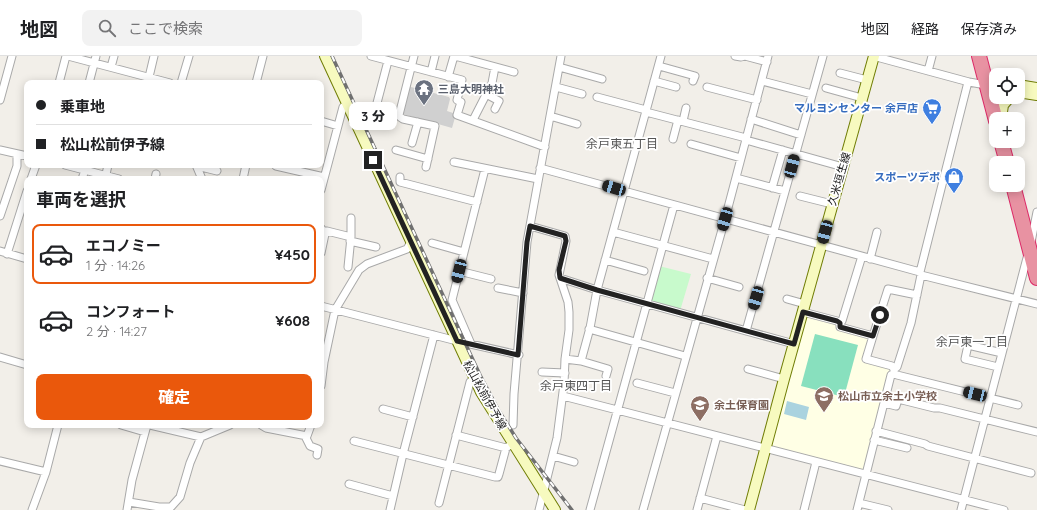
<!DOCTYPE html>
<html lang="ja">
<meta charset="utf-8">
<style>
:root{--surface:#fff;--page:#f2f2f2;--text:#202124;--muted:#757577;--line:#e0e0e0;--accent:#ea580c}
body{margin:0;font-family:Quicksand,"Noto Sans JP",sans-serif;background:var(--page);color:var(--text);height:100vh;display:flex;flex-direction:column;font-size:15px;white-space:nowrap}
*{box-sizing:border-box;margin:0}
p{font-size:13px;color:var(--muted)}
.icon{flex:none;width:22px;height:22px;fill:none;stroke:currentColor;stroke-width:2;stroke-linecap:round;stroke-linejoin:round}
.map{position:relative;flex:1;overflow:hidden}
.panel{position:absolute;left:24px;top:120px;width:300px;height:252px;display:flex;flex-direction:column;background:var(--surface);border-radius:8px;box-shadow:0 2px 10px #0003}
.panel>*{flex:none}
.hud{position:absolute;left:24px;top:24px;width:300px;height:88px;border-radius:8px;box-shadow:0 2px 10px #0003;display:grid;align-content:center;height:88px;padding:0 12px;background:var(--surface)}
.controls{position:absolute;left:989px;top:12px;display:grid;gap:8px}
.controls a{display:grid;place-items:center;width:36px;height:36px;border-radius:8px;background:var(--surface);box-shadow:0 2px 10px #0003;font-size:20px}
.end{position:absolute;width:18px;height:18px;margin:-9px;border:5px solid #222;background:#fff;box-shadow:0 0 0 2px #fff}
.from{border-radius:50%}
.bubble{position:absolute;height:28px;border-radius:8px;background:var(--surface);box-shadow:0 2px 10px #0003;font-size:13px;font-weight:800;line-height:28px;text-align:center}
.car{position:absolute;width:12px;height:24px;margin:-12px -6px;border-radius:5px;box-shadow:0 0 3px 1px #0007;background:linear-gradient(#222 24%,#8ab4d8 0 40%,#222 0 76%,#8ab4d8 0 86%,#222 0)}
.hud b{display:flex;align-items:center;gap:14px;height:38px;font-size:15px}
.hud b+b{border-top:1px solid var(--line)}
.hud i{width:10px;height:10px;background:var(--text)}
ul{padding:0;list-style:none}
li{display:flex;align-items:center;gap:12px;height:60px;margin:0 8px 6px;padding:0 4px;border:2px solid transparent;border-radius:8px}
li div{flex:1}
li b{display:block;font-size:15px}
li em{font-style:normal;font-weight:800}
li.current{border-color:var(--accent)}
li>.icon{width:36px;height:36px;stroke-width:1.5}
h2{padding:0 12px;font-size:18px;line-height:48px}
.button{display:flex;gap:8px;margin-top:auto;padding:8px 12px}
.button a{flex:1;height:46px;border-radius:8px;background:var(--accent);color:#fff;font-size:16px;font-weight:800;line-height:46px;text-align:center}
header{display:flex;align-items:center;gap:24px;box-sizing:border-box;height:56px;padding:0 20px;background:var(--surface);border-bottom:1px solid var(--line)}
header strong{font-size:19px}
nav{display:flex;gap:22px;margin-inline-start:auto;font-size:14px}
.search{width:280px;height:36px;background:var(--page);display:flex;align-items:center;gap:10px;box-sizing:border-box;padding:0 14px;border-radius:8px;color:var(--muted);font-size:15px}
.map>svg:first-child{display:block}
</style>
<header>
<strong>地図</strong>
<div class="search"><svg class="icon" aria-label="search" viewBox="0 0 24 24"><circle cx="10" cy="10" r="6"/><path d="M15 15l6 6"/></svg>ここで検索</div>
<nav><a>地図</a><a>経路</a><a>保存済み</a></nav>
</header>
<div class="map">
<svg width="1037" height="454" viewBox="0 0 1037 454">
<rect width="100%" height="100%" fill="#f2efe9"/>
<path fill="#ffffe5" d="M805,261L837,269L836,274L868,282L862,306L890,313L864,415L771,390Z"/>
<path fill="#d0d0d0" d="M411,31L449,41L450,43L447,55L456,58L452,72L403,58L402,57L408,32Z"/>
<path fill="#c8facc" d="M659,210L691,218L680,255L649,247Z"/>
<path fill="#88e0be" d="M815,278L858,289L844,341L801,330Z"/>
<path fill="#aad3df" d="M787,345L809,351L806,364L784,358Z"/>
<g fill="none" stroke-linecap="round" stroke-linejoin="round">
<g stroke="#a9a9a9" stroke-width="9">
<path id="street" d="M68,0L170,27
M371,0L462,24L457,44L461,46L457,59L545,91
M414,0L399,59L400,61L403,63L435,70L426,111
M455,0L514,16
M735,0L741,1L745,0L767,6
M873,0L969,26L986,29
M659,10L695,20L693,25
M111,11L114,0
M559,11L602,23
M928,15L932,0
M431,16L435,0
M840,17L867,24
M149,21L154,0
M448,21L454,0
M654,25L676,31
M762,25L812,38
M59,27L66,0
M89,27L96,0
M181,27L189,0
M256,27L263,0
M556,31L582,38
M707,31L757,44
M826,32L862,42
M486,38L499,45L495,53
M597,41L646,54
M0,44L12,0
M646,56L746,82
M550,60L577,68
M751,63L801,79
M473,64L492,27L495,11
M321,65L338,70
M683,65L686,52
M372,66L388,5
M673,83L678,64
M746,84L843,111
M412,87L418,66
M691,88L741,102
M0,94L27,100
M396,94L428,103
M454,106L538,123
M65,109L119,123
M196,109L202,123
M197,110L217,115
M276,110L324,121
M540,112L920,216L921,219L1037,248
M400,121V126L477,146
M736,122L785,135
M31,123L36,109
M82,123L85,114
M105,123L108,109
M155,123L156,118
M243,123L246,109
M772,132L783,94
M321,134L343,51L347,49
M800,140L832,148
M0,160L17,110V98
M530,170L565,180L566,185L559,219L568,246L569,256V274L565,303L564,328L557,382L539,454
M324,175H327L351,181
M613,176L713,203
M350,185L376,191
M1031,186L1037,156
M432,187L464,196
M0,195L27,203
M321,197L325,178L321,172
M7,198L27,135
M870,203L877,176
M605,204L644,215
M348,211L351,181V162
M459,215L491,223
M920,216L968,26
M560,222L597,234L794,288
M707,222L739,231
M498,232L523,237
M787,243L805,248
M321,250L457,285L519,299
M803,256L837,265L840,267V271L873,280L866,303L892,310L894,313
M840,267L842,265L862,200
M589,273L685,300
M746,275L823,0
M873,280L888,233L917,239
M471,288L452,244L485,113
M0,301L27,309
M565,303L581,305L608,313L606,320
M581,305L590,272L597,234L661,0
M998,311L965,303L968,289L1002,297
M748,313L784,323
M542,316L565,317
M894,317L897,319L1018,349
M637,327L675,337
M321,330L324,306L335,254L359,214L367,208L407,193L411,186
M563,340L1004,454
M884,347L896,350L898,343L934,352H940L1037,376
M383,353L413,361
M121,369L145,376
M150,369L201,381L230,369
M261,369L266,372L307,380L311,369
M513,369L514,338L527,186L561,0
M876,375L925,388L928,390L1031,417
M456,379L506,392
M305,380L310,390L318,393L317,399
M874,384L907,392
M354,385L495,421H498L499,418L506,392L512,388
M553,400L574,406
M0,405L46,416
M349,428L393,440
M700,442L745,454
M129,446L159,451H171L180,441L190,407L201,381
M439,447L470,326L474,322
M859,447L888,454
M32,454L46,416L58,369
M127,454L132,424L147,369
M390,454L403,398L434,279
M590,454L674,149
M643,454L725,163L768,0
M697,454L717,380
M804,454L816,406
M857,454L891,319L894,317V313L897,311L911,267L921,219
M961,454L1028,198"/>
</g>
<g stroke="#707d05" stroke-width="12">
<path id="secondary" d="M325,0L481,336L555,454
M986,29L996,27
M1018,29L1037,32
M1018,36L1037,39
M1002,56L1003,49L1010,41
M749,454L784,323L874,0"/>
</g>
<g stroke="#dc2a67" stroke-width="16">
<path id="highway" d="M979,0L996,65
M1001,85L1007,107
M1013,129L1037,222"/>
</g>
<use href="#street" stroke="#fff" stroke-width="7"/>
<use href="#secondary" stroke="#f7fabf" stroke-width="10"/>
<use href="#highway" stroke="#e892a2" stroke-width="14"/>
<g stroke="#707070" stroke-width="3.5">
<path id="rail" d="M332,0L480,319L499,355L516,382L572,454"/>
</g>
<use href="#rail" stroke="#fff" stroke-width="2" stroke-dasharray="6" stroke-linecap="butt"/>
</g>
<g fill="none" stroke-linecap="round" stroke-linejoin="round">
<path stroke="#222" stroke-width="5" d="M373,104L457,285L518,299L527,186L530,170L565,180L566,185L559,214L560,222L597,234L794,288L803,256L837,265L840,267V271L873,280L880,259"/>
</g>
<defs>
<g id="temple-pin" transform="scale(1)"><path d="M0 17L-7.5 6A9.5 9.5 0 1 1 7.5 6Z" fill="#6b7280" stroke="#fff"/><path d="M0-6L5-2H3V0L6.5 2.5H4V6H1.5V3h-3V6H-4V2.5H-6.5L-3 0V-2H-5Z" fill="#fff"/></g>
<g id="supermarket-pin" transform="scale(1)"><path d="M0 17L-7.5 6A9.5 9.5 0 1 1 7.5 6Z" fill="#3f7fe0" stroke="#fff"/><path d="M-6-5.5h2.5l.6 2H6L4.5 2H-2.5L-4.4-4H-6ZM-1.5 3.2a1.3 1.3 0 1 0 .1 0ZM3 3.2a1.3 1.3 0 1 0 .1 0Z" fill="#fff"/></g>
<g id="shop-pin" transform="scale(1)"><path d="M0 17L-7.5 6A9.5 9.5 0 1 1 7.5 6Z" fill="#3f7fe0" stroke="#fff"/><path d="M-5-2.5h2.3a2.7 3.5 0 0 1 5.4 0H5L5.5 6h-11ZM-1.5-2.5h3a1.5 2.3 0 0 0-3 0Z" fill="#fff"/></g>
<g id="school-pin" transform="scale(1)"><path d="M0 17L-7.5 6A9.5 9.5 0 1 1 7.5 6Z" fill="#8d6e63" stroke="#fff"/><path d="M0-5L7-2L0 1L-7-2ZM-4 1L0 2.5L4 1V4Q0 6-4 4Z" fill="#fff"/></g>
</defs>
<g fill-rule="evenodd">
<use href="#temple-pin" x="424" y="33"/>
<use href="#supermarket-pin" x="932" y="52"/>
<use href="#shop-pin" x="954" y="121"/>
<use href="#school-pin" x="824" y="340"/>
<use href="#school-pin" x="700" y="349"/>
</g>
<g text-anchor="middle" stroke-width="3.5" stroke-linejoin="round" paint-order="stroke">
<g font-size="11" font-weight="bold" fill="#5b616d" stroke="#fff" text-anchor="start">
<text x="438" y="37">三島大明神社</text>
</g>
<g font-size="11" font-weight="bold" fill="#366cbe" stroke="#fff" text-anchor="end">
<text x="918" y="56">マルヨシセンター 余戸店</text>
<text x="940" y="125">スポーツデポ</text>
</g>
<g font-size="11" fill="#222" stroke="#fff">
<text transform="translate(839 123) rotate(-74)" y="4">久米垣生線</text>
<text transform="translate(485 339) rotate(61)" y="4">松山松前伊予線</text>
</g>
<g font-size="11" font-weight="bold" fill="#785e54" stroke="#fff" text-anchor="start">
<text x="838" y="344">松山市立余土小学校</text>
<text x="714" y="353">余土保育園</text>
</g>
<g font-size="12" fill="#555" stroke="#fff">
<text x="622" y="92">余戸東五丁目</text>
<text x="972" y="290">余戸東一丁目</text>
<text x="576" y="334">余戸東四丁目</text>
</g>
</g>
</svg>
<div class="controls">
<a><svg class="icon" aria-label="locate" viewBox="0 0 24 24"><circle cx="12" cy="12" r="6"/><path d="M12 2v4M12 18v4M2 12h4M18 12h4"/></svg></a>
<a>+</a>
<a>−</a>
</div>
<i class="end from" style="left:880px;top:259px"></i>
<i class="end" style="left:373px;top:104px"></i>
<div class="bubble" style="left:349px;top:46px;width:48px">3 分</div>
<i class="car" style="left:792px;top:110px;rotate:15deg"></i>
<i class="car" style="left:614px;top:132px;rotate:286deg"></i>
<i class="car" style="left:725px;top:163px;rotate:196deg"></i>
<i class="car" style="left:825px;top:176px;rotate:195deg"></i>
<i class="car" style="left:459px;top:215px;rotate:194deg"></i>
<i class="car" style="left:756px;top:242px;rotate:196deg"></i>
<i class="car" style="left:975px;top:338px;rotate:284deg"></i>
<div class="hud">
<b><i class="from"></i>乗車地</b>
<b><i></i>松山松前伊予線</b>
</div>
<section class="panel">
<h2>車両を選択</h2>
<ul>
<li class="current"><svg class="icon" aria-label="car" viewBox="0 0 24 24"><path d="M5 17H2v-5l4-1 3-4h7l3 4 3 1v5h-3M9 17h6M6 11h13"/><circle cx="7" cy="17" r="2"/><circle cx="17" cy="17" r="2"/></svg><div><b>エコノミー</b><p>1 分 · 14:26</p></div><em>¥450</em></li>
<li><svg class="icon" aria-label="car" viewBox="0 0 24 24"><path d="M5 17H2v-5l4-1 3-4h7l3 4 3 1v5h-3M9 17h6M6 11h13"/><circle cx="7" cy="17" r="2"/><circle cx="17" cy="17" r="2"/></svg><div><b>コンフォート</b><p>2 分 · 14:27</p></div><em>¥608</em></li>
</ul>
<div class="button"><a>確定</a></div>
</section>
</div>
